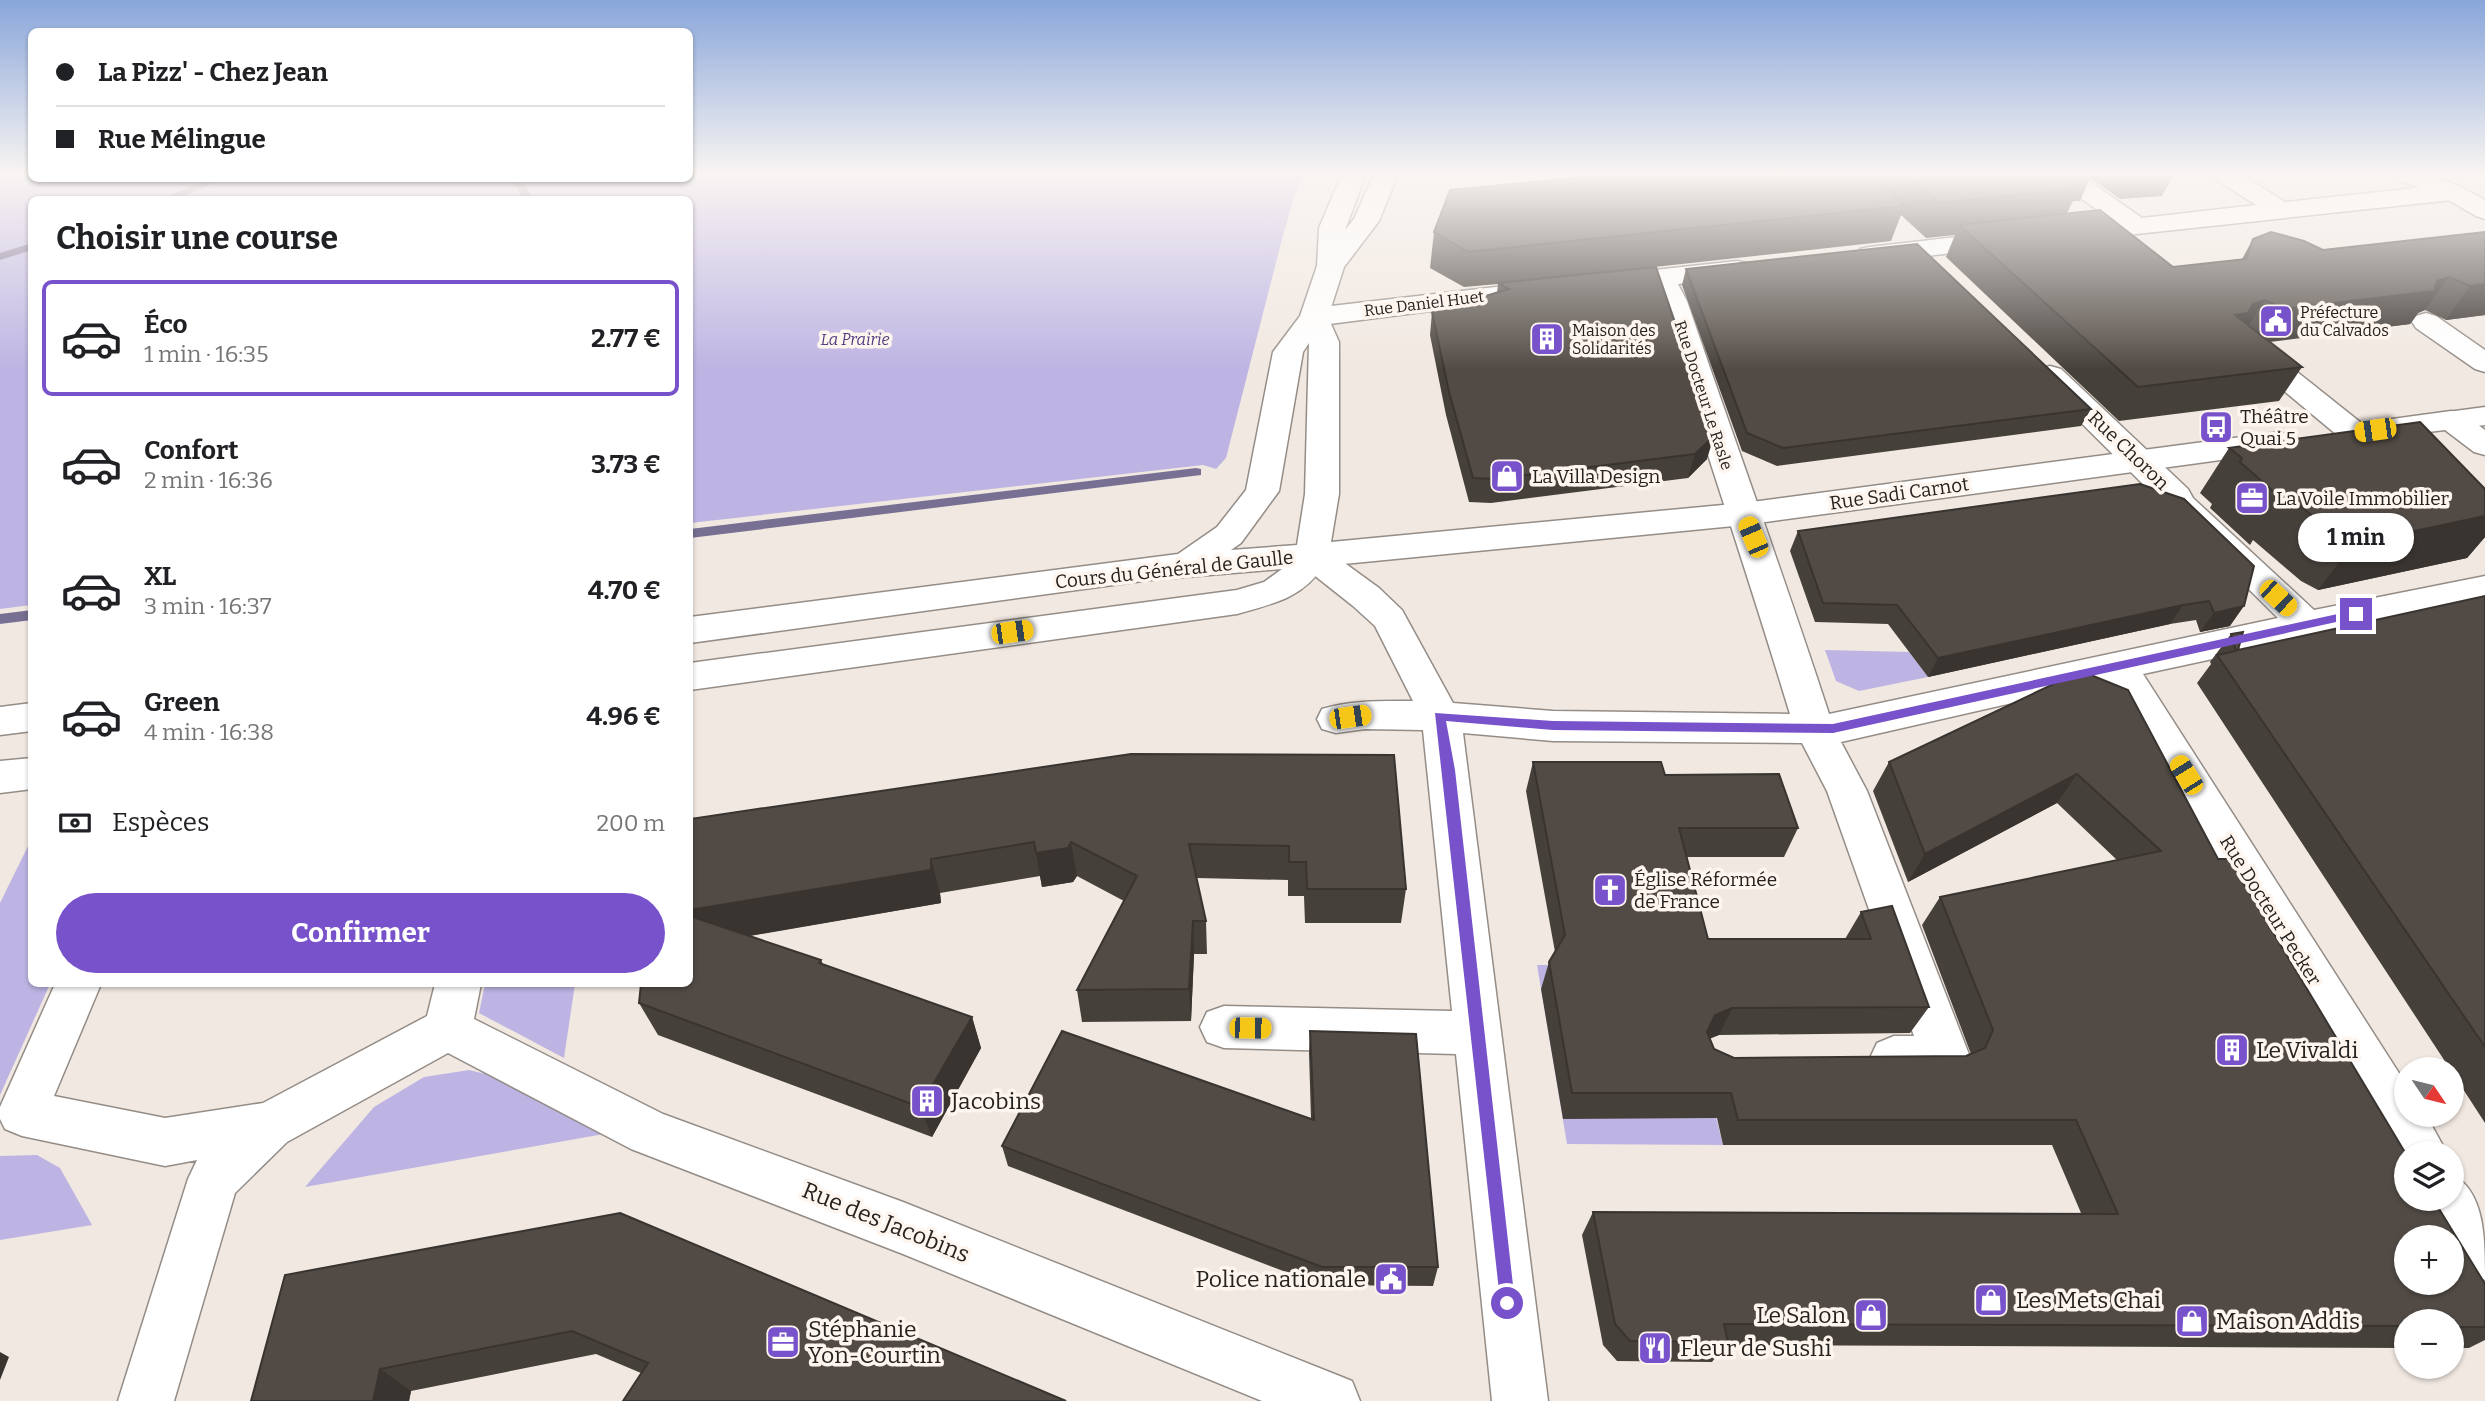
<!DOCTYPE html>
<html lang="fr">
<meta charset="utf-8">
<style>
:root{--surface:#fff;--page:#f6f6f6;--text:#202124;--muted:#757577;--line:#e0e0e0;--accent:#7852cb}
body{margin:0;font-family:Bitter,serif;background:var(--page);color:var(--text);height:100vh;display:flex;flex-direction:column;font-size:26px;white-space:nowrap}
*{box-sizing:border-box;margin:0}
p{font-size:23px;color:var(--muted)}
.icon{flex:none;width:38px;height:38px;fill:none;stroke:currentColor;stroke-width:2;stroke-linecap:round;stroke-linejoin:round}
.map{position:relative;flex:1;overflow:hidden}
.details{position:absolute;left:28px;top:196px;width:665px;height:791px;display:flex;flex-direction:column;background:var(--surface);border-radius:10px;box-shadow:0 2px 5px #0004}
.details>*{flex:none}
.banner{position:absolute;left:28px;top:28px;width:665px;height:154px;border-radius:10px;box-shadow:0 2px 5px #0004;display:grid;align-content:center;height:154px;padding:0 28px;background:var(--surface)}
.needle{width:46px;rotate:125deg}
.controls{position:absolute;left:2394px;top:1057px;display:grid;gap:14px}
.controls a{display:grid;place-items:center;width:70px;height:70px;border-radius:50%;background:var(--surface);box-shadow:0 2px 5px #0004;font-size:35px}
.end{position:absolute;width:32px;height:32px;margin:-16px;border:9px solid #7852cb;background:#fff;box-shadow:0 0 0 4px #fff}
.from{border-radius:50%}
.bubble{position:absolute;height:49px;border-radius:24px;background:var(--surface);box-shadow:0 2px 5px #0004;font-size:23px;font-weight:700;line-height:49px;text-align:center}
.car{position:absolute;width:21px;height:42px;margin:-21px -10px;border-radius:9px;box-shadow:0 0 5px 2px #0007;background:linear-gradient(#f5c518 24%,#345 0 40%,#f5c518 0 76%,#345 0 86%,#f5c518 0)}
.banner b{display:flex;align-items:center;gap:24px;height:66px;font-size:26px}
.banner b+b{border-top:2px solid var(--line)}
.banner i{width:18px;height:18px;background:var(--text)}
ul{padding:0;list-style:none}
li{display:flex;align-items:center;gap:21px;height:116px;margin:0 14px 10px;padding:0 14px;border:4px solid transparent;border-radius:10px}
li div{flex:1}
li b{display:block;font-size:26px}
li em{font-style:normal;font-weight:700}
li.selected{border-color:var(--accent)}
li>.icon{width:63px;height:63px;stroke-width:1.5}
h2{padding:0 28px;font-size:32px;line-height:84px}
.pay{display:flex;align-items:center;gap:18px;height:77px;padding:0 28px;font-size:26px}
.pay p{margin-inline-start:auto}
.button{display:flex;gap:14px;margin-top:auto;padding:14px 28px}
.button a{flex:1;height:80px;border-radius:42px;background:var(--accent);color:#fff;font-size:28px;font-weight:700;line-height:80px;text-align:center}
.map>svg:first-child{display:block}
</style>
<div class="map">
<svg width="2485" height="1401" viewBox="0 0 2485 1401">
<rect width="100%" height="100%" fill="#f1e8e1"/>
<path fill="#bdb4e3" d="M0,174H31L32,178H690V174H1306L1295,194L1282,239L1226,458L1216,469L1203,465L690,523V200H32L31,605L0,609Z
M1825,650L1909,652L1928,677L1859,691L1836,681Z
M31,840L32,984H50L0,1095V903Z
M1537,965H1555L1708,1085L1723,1145L1567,1144Z
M485,984H575L564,1058L479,1013Z
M469,1070L506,1079L604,1134L305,1187L374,1107L424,1077Z
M37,1155L60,1168L92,1225L0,1240V1156Z"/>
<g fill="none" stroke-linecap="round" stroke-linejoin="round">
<path fill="#787093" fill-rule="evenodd" d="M211,178H227L174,200H158Z
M511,178H521L534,200H524Z
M32,243V250L0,260V253Z
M1196,468L1201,469V475L690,538V529Z
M32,610V620L0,624V614Z"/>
<g stroke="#948c86" stroke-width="3">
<path id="minor" d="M2051,174H2079L2142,218L2256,205L2215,179L2212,174H2241L2285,202L2452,184L2461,187L2465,192L2461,197L2452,200L2071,241L2062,239L2058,233L2062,227L2113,221L2054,179Z
M2001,232L2010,234L2014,240L2010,246L1869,263L1860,261L1856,255L1860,249L1869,247Z
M1737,261L1747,263L1751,269L1747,275L1678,284L1687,301C1734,439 1784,576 1829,714L2278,618L2039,381L2035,375L2039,369L2050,366L2061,369L2188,489L2193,498L2314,610L2485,576V600L2143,674L2406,1084V1115H2426L2447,1153H2406V1171L2404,1170L2109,681L1841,742L1867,791L1970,1057L1963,1072C1937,1082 1904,1083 1877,1073L1870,1058L1877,1043L1894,1036H1914L1827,791L1802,743L1553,741L1463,733L1548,1401H1492L1456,1054L1224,1048L1207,1042L1200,1027L1207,1012L1224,1006L1452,1011L1423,730L1365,729L1336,733L1322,729L1317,719L1322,709C1352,700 1382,701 1413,701L1375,626L1353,606L1300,564L1295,556L1300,548L1312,545L1324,548L1379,588L1402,610L1453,703L1553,711L1790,714C1748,575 1702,439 1659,301L1652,287L1609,291L1599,289L1595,283L1599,277L1609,275Z
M1538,282L1548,284L1552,290L1548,296L1314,326L1304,323L1300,317L1304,311L1314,308Z
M2426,313L2436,316L2485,350V372L2475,369L2416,328L2412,322L2416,316Z
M2252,341L2262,344L2365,426L2370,433L2365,440L2354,442L2343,440L2242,356L2237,350L2242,344Z
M2451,411L2462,413L2485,430V455L2474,452L2445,430L2403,435L2392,433L2387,426L2392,419Z
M55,984H101L54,1096L165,1118L263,1103L427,1016L435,984H481L474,1019L663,1114L903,1202L1332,1373L1352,1381L1360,1401H1262L903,1254L631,1149L448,1053L287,1142L235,1193L174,1401H118L188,1179L197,1160L165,1166L22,1136L5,1129L0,1119V1107Z
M2452,1174C2485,1192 2485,1238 2485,1280C2466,1272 2452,1259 2452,1237H2445L2425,1199H2452Z"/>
</g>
<g stroke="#948c86" stroke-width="3">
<path id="major" d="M1342,174H1366L1345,230L1354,219L1374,174H1398L1379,221L1344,267L1328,317L1339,342V494L1331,542L1744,503L2279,432L2290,435L2295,442L2290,449L2279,452L1744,525L1323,566C1303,598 1272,604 1237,614L690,690V663L1237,590L1264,582L1282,569L1150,580L690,643V617L1178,554L1217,527L1246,490L1273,352L1300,316L1317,266L1319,228ZM1309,343L1305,494L1297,545L1231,550L1241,543L1279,491L1303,352Z
M2394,174H2428L2461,187L2485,200V219L2476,216L2443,197L2397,179Z
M2485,407V425L2451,429L2440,427L2435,420L2440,413Z
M32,703V731L0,735V707Z
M32,758V789L0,793V761Z"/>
</g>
<use href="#minor" fill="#fff" fill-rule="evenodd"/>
<use href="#major" fill="#fff" fill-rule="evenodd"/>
</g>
<path fill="#46403b" d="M1616,174H2174L2162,196L2120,199L2090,178L2080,201H2073L2067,213L2173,267L2242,259L2253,239L2323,250L2485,232V315L2446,320L2425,310L2418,313L2410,324L2270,342L2302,367L2279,401L2119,421L1946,257L1955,235L1926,238L1901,215L1891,241L1618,271L1707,459L1688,478L1491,503L1469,502L1446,415L1430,335L1432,312L1497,293L1498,284L1464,287L1430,268L1434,232Z
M1686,269L2091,409L2081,426L1777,466L1742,451L1682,285Z
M2229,448L2485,489V537L2467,558L2318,590L2301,581L2253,540L2250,545L2210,508L2212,504L2200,493Z
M2140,484L2230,626L2200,632L2196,620L2170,624L1928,677L1888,624L1815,622L1790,551L1798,531Z
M2485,596V1123L2452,1072V1069H2450L2197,683L2211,664L2210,662L2231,634L2238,650Z
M2081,671L2218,859L2485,1284V1340L2469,1348H2452V1321H2406V1348L1725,1345L1712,1362L1617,1361L1603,1345L1582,1235L1593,1212L2081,1213L2052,1145H1723L1717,1118L1563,1119L1541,989L1549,962L1555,952L1526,791L1533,762L1665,775L1798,828L1784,857H1687L1708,939H1845L1861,912L1929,1007L1910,1033L1719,1035L1709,1038L1714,1049L1734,1058L1966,1056L1971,1054L1922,925L1940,897L2117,860L2057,803L1908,882L1873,791L1889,762Z
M1131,754L1406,889L1401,923H1305L1304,896H1288V880L1196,878L1206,921L1207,954H1194L1191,1021L1082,1022L1077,990L1124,901L1077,876L1073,882L1042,887L1040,876L940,893L941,903L750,936L821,960L823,964L972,1017L981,1048L932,1137L658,1035L639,1003L690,819Z
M1310,1031L1438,1267L1433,1286L1320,1285L1008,1166L1002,1146L1311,1119L1309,1053Z
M285,1275L1066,1401L641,1373L596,1354L411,1391L409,1401Z"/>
<path fill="#393430" d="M2449,277L2425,310L2418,313L2410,324L2263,342L2284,309L2437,281Z
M2485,284V315L2446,320L2470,286Z
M2265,300L2244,333L2235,315L2253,304Z
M1714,436L1707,459L1688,478L1695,454Z
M2485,516V537L2467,558L2318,590L2353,544Z
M2183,605L2170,624L1928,677L1938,658Z
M2244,606L2230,626L2200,632L2214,613Z
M2077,774L2057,803L1908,882L1925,854Z
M1071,842L1077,876L1073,882L1042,887L1036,853Z
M931,859L940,893L941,903L695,945L690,935V910Z
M1193,921L1194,954L1191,1021L1189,989Z
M1732,1008L1719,1035L1702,1042L1715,1015Z
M972,1017L981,1048L932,1137L920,1107Z
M0,1352L9,1357L0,1380Z
M380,1369L411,1391L409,1401H373Z"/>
<path fill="#514a45" stroke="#393430" stroke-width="2" fill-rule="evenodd" d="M1616,174H1871L1904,206L1468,252L1434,232L1450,190Z
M1907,174H2056L2061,175L2079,189L1940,203Z
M2100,210L2173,267L2246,259L2253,239L2271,232L2304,241L2323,250L2485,232V284L2470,286L2449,277L2437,281L2434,291L2284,309L2265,300L2253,304L2248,313L2235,315L2302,367L2138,387L1959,225Z
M1917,244L2091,409L1783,448L1747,433L1686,269Z
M1656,267L1714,436L1695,454L1495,479L1473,478L1449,392L1432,312L1509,289L1498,283Z
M2420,422L2485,489V516L2353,544L2336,535L2283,492L2282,499L2240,462L2242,458L2229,448Z
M2140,484L2184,499L2254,566L2244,606L2214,613L2209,601L2183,605L1938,658L1897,605L1823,603L1798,531Z
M2485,596V1047L2217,655L2236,651L2231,634L2243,632L2238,650Z
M2081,671L2128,690L2218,859H2229L2406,1154V1199H2433L2485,1284V1327H2452V1321H2406V1326L1724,1324L1728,1342L1630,1341L1615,1324L1593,1212L2118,1214L2076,1120H1738L1731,1093H1572L1549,962L1565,935L1533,762H1661L1665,775L1779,774L1798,828H1679L1708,939H1871L1861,912L1892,906L1929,1007L1732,1008L1715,1015L1707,1032L1714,1049L1734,1058L1966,1056L1985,1048L1993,1030L1940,897L2161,851L2077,774L1925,854L1889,762ZM2406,1237H2452V1283H2406Z
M1131,754L1394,755L1406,889H1307L1306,862H1289V846L1189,844L1206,921H1193L1189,989L1077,990L1137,876L1071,842L1068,848L1036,853L1034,842L931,859V870L690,910V819Z
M690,916L821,960L819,963L972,1017L920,1107L639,1003L641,984H690Z
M1062,1031L1314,1120L1310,1031L1416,1034L1438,1267H1322L1002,1146Z
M620,1213L1066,1401H623L648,1363L572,1331L380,1369L373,1401H251L285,1275Z"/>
<linearGradient id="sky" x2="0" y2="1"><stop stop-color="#89a6da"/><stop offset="0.47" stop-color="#f9f5f2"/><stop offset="1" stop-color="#f9f5f2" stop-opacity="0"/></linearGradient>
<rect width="2485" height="370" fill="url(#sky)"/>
<path fill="#7852cb" d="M2356,610L2361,614L2359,617L1833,733L1553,730L1446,721L1455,770L1515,1303L1512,1309L1507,1311L1501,1309L1435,713L1553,721L1833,724Z"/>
<defs>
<g id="civic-square" transform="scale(1.75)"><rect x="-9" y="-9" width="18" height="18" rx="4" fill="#7852cb" stroke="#fff5ef"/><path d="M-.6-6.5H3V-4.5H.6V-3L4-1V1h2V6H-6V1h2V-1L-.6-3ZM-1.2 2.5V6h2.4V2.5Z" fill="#fff"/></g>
<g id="building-square" transform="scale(1.75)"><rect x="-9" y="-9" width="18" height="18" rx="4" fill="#7852cb" stroke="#fff5ef"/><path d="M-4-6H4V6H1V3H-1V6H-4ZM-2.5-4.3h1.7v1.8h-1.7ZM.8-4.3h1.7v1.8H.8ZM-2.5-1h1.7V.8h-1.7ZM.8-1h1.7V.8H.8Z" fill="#fff"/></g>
<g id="bus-square" transform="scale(1.75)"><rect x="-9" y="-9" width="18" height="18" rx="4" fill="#7852cb" stroke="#fff5ef"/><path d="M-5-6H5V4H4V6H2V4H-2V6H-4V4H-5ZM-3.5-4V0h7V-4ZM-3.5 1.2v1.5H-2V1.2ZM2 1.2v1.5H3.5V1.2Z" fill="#fff"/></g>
<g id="shop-square" transform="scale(1.75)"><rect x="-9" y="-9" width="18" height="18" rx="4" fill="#7852cb" stroke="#fff5ef"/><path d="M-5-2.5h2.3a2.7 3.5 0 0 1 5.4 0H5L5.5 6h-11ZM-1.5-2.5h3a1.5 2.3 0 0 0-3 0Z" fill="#fff"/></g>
<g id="office-square" transform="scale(1.75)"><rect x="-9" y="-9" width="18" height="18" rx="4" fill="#7852cb" stroke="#fff5ef"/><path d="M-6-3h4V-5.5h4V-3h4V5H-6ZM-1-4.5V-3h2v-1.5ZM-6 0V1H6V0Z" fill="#fff"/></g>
<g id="church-square" transform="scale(1.75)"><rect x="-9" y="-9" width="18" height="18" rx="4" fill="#7852cb" stroke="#fff5ef"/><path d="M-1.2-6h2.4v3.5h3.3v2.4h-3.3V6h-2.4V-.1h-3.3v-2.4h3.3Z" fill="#fff"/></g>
<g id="restaurant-square" transform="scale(1.75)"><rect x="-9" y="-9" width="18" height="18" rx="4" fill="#7852cb" stroke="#fff5ef"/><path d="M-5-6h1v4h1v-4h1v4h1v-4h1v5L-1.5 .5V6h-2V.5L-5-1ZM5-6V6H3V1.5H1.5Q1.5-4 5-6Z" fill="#fff"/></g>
</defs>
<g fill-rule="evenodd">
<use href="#civic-square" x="2276" y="321"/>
<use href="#building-square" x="1547" y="339"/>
<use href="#bus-square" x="2216" y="427"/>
<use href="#shop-square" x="1507" y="476"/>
<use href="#office-square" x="2252" y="498"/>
<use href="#church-square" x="1610" y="890"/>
<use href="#building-square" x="2232" y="1050"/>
<use href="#building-square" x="927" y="1101"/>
<use href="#civic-square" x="1391" y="1279"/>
<use href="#shop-square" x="1991" y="1300"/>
<use href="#shop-square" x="1871" y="1315"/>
<use href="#shop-square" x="2192" y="1321"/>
<use href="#office-square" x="783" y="1342"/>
<use href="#restaurant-square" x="1655" y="1348"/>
</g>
<g text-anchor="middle" stroke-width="7" stroke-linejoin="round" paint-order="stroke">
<g font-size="16" fill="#252220" stroke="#fff5ef">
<text transform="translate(1424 303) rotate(-7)" y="6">Rue Daniel Huet</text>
<text transform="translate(1704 395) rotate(72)" y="6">Rue Docteur Le Rasle</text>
</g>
<g font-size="16" fill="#252220" stroke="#fff5ef" text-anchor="start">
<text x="2300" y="318">Préfecture<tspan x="2300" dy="18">du Calvados</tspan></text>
<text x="1572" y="336">Maison des<tspan x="1572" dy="18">Solidarités</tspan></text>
</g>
<g font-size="16" font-style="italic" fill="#513f80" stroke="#fff5ef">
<text x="855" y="345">La Prairie</text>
</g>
<g font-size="19" fill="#252220" stroke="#fff5ef" text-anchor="start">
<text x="2240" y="423">Théâtre<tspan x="2240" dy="22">Quai 5</tspan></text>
<text x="1532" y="483">La Villa Design</text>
<text x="2276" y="505">La Voile Immobilier</text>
<text x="1634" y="886">Église Réformée<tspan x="1634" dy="22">de France</tspan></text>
</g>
<g font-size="19" fill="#252220" stroke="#fff5ef">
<text transform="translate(2129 450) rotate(44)" y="7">Rue Choron</text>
<text transform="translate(1899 493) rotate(-8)" y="7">Rue Sadi Carnot</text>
<text transform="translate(1174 569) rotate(-6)" y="7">Cours du Général de Gaulle</text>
<text transform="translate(2271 910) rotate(58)" y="7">Rue Docteur Pecker</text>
</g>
<g font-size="23" fill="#252220" stroke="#fff5ef" text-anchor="start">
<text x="2256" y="1058">Le Vivaldi</text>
<text x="951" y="1109">Jacobins</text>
<text x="1366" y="1287" text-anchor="end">Police nationale</text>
<text x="2016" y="1308">Les Mets Chai</text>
<text x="1846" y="1323" text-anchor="end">Le Salon</text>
<text x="2216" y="1329">Maison Addis</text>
<text x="808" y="1337">Stéphanie<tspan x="808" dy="26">Yon-Courtin</tspan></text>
<text x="1680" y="1356">Fleur de Sushi</text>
</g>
<g font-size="23" fill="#252220" stroke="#fff5ef">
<text transform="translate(886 1222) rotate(22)" y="8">Rue des Jacobins</text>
</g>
</g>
</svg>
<div class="controls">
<a><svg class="needle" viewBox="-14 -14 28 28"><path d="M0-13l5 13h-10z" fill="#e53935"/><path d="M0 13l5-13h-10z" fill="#757577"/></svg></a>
<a><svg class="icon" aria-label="layers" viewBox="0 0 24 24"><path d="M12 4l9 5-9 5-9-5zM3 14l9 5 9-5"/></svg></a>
<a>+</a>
<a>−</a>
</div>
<i class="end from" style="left:1507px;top:1303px"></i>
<i class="end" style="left:2356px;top:614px"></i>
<div class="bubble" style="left:2298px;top:513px;width:116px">1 min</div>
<i class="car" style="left:2375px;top:430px;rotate:262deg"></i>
<i class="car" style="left:1753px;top:537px;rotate:337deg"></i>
<i class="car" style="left:2278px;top:598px;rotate:133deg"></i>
<i class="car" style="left:1012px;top:632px;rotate:82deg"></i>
<i class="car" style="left:1350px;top:717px;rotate:82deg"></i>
<i class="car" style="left:2186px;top:775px;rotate:328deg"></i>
<i class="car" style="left:1250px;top:1028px;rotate:91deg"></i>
<div class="banner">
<b><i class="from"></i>La Pizz' - Chez Jean</b>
<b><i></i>Rue Mélingue</b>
</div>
<section class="details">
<h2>Choisir une course</h2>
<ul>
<li class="selected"><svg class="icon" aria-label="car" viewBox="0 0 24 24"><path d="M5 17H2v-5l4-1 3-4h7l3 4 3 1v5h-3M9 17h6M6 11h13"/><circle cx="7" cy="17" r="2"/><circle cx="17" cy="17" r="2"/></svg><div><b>Éco</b><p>1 min · 16:35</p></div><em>2.77 €</em></li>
<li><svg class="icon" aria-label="car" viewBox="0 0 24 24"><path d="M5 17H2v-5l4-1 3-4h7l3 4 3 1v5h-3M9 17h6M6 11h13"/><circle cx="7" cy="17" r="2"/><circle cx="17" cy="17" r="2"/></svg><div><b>Confort</b><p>2 min · 16:36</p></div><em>3.73 €</em></li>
<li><svg class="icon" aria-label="car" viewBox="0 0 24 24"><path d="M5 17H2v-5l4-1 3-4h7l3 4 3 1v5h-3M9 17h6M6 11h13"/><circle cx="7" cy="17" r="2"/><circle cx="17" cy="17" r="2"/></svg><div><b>XL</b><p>3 min · 16:37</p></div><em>4.70 €</em></li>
<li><svg class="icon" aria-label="car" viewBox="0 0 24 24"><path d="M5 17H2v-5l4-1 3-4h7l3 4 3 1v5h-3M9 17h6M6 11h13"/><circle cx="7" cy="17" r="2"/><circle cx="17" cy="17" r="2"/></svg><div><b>Green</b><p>4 min · 16:38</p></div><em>4.96 €</em></li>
</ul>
<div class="pay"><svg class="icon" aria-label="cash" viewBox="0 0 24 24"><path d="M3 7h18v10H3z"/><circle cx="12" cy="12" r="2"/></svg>Espèces<p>200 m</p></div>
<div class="button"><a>Confirmer</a></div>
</section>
</div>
